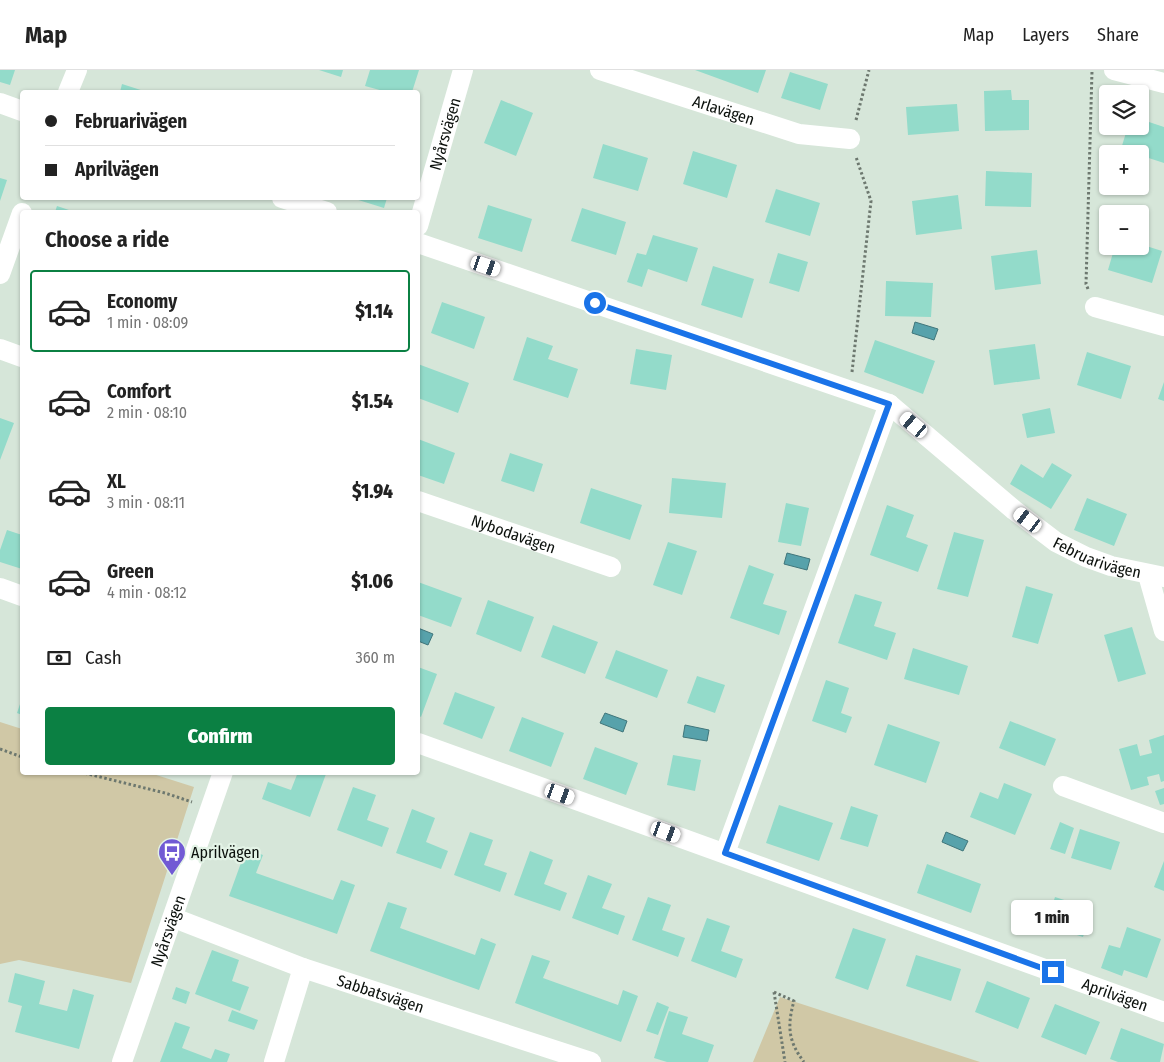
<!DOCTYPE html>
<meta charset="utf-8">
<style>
:root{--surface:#fff;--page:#f6f6f6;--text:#222;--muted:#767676;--line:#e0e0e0;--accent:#0b8043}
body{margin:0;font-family:"Fira Sans Condensed",sans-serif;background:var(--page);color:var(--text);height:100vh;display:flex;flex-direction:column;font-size:19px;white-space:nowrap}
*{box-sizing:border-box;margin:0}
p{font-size:16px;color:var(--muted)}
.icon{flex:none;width:28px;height:28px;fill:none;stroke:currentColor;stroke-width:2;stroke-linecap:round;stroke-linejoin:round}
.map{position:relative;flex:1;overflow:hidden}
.details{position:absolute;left:20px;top:140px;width:400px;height:565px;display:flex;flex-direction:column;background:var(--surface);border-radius:5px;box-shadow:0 1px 4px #0004}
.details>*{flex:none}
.guide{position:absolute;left:20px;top:20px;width:400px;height:110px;border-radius:5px;box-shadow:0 1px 4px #0004;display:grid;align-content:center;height:110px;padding:0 25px;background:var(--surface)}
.buttons{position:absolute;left:1099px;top:15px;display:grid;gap:10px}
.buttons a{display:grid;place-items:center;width:50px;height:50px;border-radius:5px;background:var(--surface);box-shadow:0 1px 4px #0004;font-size:25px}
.end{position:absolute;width:22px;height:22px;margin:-11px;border:6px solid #1a73e8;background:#fff;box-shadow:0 0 0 2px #fff}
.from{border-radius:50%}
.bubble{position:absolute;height:35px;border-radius:5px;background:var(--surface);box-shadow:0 1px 4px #0004;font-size:16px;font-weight:800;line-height:35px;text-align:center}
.car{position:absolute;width:15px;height:30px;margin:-15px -8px;border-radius:6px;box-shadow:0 0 4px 1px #0007;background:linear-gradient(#fff 24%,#345 0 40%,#fff 0 76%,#345 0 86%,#fff 0)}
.guide b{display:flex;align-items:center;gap:18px;height:48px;font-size:19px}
.guide b+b{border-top:1px solid var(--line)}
.guide i{width:12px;height:12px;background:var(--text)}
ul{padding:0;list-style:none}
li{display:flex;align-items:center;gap:15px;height:82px;margin:0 10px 8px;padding:0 15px;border:2px solid transparent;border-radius:5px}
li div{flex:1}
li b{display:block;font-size:19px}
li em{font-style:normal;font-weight:800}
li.selected{border-color:var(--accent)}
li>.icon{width:45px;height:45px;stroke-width:1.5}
h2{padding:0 25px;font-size:22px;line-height:60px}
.pay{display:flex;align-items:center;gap:12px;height:55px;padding:0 25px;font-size:19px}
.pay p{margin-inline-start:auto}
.primary-button{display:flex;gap:10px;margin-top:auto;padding:10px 25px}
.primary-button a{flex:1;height:58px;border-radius:5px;background:var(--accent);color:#fff;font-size:20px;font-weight:800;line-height:58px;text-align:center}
header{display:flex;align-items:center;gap:30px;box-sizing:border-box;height:70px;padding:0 25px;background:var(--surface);border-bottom:1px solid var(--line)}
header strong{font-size:24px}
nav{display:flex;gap:28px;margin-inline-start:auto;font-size:18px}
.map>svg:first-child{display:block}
</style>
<header>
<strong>Map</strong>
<nav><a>Map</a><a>Layers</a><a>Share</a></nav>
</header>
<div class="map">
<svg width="1164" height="992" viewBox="0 0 1164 992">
<rect width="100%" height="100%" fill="#d6e6d9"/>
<path fill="#d0c8a6" d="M0,652L22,659V702L150,703L194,717L131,913L19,890L0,894Z
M780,927L980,992H753Z"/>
<path fill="#57a2ab" stroke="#40767b" d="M915,252L938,259L934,270L912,263Z
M787,483L810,489L807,500L784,494Z
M418,558L433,564L428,575L418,571Z
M605,643L627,651L623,662L600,653Z
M685,655L709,660L707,671L683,667Z
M946,762L968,771L963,781L942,772Z"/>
<path fill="#93dbca" d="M0,0H15L10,15L0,12Z
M319,0H343L341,7Z
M370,0H419L412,22H387L365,16Z
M695,0H766L758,23Z
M790,2L828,14L820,40L781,28Z
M122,14L147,22H120Z
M1011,20L1012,30H1029V60L985,61L984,21Z
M501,30L533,43L516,86L484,73Z
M957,34L959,61L908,65L906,37Z
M1140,49L1164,57V93L1121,79L1128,56H1140Z
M603,74L648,88L638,121L593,108Z
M693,81L737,95L727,128L683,114Z
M986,101L1032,103L1031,137L985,136Z
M0,108L7,110L0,131Z
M776,119L820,133L810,166L765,152Z
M958,125L962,159L916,165L912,131Z
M352,128H387L384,138Z
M488,135L532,149L522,182L478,168Z
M57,136L75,142H55Z
M582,138L626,152L616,185L571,171Z
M653,165L698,178L687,212L648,199L642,217L627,212L637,183L646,185Z
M1140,174L1162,181L1152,213L1108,200L1115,176H1140Z
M1037,180L1041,214L995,220L991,186Z
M778,183L808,192L799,222L769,213Z
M713,196L754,209L742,248L701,235Z
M886,211L933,213L931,247L885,246Z
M442,232L485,247L474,279L431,263Z
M527,267L553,276L548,289L578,299L568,328L513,310Z
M875,270L935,291L923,324L864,302Z
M1035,274L1040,309L994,315L989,280Z
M636,279L672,285L666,320L630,314Z
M1087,282L1131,296L1121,329L1077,315Z
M418,294L469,313L458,343L418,328Z
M1164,312V331L1158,329Z
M1050,338L1055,363L1027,368L1022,344Z
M0,348L14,353L0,390Z
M418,369L455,383L444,414L418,405Z
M510,383L543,394L534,422L501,411Z
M1052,393L1072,405L1051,439L1010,414L1021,394L1043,408Z
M672,408L726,413L722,448L669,443Z
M591,418L642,435L630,470L580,453Z
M1087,428L1127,444L1114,476L1074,460Z
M786,433L809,438L801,476L778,472Z
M887,435L914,445L906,467L928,475L918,502L870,485Z
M7,460L22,465V499L0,492V480Z
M954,462L984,470L968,527L937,519Z
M668,472L697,481L682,525L653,515Z
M749,495L774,504L763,534L787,541L779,565L730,548Z
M418,512L462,528L451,557L418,545Z
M1026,516L1053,524L1038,574L1012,567Z
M855,524L882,532L874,556L896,563L887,590L838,573Z
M488,530L534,547L521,582L476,564Z
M553,555L598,572L585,604L541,587Z
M1132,557L1146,604L1118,612L1104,565Z
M913,578L968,596L959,625L904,609Z
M616,580L668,600L657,628L605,608Z
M418,597L437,604L421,647L418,645Z
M697,606L725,615L715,643L687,633Z
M826,610L849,618L841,643L852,647L846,663L812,651Z
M455,622L495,637L482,669L443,654Z
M22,628V645L17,643Z
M522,647L564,663L551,697L509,681Z
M1010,651L1056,669L1045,696L999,678Z
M888,654L940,672L926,713L874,695Z
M1164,665V711L1161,712L1159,704L1147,707L1149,715L1131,720L1119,679L1137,674L1140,686L1152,683L1149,670Z
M595,677L638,693L626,725L583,709Z
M673,685L701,690L695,721L667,715Z
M298,702L326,704L310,747L262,729L268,712L291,720Z
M1004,713L1032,724L1015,765L970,747L980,722L998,729Z
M353,717L376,725L367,750L389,758L382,777L337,760Z
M1164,718V734L1160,735L1155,721Z
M779,735L833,753L819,791L766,773Z
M851,736L878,745L868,777L840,769Z
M412,739L435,748L426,772L448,781L441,799L396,783Z
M1060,752L1074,758L1065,784L1050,779Z
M1080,759L1120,772L1111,800L1071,788Z
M470,762L493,770L484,795L507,803L500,822L454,805Z
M246,779L263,785L256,803L333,830L341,810L355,815L337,864L229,826Z
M530,781L553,790L544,814L567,823L560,841L514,825Z
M1164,791V821L1154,817Z
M927,794L981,814L971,843L917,823Z
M588,805L612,814L602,838L625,846L618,865L572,848Z
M648,827L671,835L662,860L685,868L678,887L632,870Z
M1055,827L1092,839L1083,867L1046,855Z
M388,832L407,838L400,858L475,885L481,868L496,874L479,920L370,881Z
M707,848L730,856L721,881L743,889L736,908L691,891Z
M1127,857L1161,869L1147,908L1124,900L1122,906L1101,898L1109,875L1120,878Z
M853,858L886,869L868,920L835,908Z
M212,880L239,890L232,911L249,917L240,941L195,924Z
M532,885L550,891L543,908L618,935L623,920L638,926L621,972L515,933Z
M916,885L961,899L951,931L906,916Z
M15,903L45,911L39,934L67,941L73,919L94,925L79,979L15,962L22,936L8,932Z
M987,911L1030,928L1018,959L975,942Z
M176,917L190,922L186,934L172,929Z
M657,932L669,937L658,965L646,961Z
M1055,934L1100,952L1086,985L1041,967Z
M232,940L258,950L254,960L228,951Z
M669,941L688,947L682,964L714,975L708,992H667L654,988Z
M175,952L190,957L182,978L211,989L215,979L230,984L227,992H160Z
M1121,958L1164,974L1160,992H1118L1110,989Z"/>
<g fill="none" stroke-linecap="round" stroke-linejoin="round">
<path stroke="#6d786f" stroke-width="3" stroke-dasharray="2.5 2.5" stroke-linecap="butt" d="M856,50L869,0
M1088,219L1086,214L1092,1
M852,302L871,131L856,87
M0,679L22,687
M80,702L165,723L192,732
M774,922L794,931C787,956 788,971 804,992
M774,922L785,992"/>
<g stroke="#fff" stroke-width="20">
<path id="s1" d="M600,0L799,64L850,69"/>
<path d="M1114,0L1164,13"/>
<path d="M68,22L77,0"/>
<path d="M0,33L22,41"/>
<path d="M282,128L327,142"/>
<path id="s2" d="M418,156L463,0"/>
<path id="s3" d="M418,173L889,334L1014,440L1056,472L1086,487L1111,496L1164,507"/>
<path d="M0,204L22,143"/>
<path d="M1095,237L1164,256"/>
<path d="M0,279L22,287"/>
<path id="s4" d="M418,431L611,497"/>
<path d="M1148,505L1164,561"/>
<path d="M0,518L22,526"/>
<path id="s5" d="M418,673L1164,942"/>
<path d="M1063,716L1164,753"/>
<path d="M725,783L889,334"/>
<path id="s6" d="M174,848L303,898L591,992"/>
<path id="s7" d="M122,992L223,702"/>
<path d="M274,992L303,898"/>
</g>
</g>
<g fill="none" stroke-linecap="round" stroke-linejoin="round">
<path stroke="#1a73e8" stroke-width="6" d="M595,233L889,334L725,783L1053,902"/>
</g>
<defs>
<g id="bus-pin" transform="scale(1.4375)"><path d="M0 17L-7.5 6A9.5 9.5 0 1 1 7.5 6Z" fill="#715ad4" stroke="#e3f3e6"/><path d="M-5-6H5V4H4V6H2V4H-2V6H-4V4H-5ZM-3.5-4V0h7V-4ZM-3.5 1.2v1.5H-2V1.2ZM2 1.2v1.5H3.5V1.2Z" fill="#fff"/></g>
</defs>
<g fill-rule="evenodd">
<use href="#bus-pin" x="172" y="782"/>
</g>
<g text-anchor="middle" stroke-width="4.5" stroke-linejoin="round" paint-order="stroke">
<g font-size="16" fill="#0b100c" stroke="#e3f3e6">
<text dy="6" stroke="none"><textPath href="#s1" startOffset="130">Arlavägen</textPath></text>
<text dy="6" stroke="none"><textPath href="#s2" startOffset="96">Nyårsvägen</textPath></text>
<text dy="6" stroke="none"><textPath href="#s4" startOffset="101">Nybodavägen</textPath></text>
<text dy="6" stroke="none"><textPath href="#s3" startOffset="759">Februarivägen</textPath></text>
<text dy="6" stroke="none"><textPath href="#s7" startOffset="139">Nyårsvägen</textPath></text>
<text dy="6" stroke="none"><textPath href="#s6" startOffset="220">Sabbatsvägen</textPath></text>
<text dy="6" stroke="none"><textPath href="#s5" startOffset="741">Aprilvägen</textPath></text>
</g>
<g font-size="16" fill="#0b100c" stroke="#e3f3e6" text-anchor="start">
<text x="191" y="788">Aprilvägen</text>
</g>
</g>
</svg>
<div class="buttons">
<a><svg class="icon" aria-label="layers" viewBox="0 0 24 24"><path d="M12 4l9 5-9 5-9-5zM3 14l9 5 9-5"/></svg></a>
<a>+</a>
<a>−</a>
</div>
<i class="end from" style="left:595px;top:233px"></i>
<i class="end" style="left:1053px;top:902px"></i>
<div class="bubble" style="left:1011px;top:830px;width:82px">1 min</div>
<i class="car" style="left:486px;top:196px;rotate:109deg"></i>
<i class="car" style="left:914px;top:355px;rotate:310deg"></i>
<i class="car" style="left:1028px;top:450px;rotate:307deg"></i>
<i class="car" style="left:560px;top:724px;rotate:110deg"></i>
<i class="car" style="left:666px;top:762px;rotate:110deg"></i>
<div class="guide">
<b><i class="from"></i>Februarivägen</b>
<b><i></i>Aprilvägen</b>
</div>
<section class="details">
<h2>Choose a ride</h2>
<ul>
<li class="selected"><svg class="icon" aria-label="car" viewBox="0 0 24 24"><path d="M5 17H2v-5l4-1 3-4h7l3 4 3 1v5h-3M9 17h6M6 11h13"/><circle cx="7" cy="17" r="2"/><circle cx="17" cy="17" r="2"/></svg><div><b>Economy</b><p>1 min · 08:09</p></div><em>$1.14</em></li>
<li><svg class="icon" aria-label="car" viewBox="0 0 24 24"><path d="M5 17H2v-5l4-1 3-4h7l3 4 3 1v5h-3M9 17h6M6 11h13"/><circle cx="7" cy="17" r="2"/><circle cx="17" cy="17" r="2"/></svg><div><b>Comfort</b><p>2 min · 08:10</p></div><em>$1.54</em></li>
<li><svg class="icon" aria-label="car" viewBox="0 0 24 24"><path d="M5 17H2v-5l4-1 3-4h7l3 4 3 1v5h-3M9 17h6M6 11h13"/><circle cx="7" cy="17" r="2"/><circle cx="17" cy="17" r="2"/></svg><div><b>XL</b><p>3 min · 08:11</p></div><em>$1.94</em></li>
<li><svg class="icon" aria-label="car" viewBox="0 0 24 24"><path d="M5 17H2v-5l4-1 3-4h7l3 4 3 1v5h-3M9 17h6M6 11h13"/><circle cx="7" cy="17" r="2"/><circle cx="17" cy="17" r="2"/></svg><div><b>Green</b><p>4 min · 08:12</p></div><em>$1.06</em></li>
</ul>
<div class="pay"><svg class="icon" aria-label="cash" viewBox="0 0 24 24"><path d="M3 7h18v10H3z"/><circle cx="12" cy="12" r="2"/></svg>Cash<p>360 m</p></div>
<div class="primary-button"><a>Confirm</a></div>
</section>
</div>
